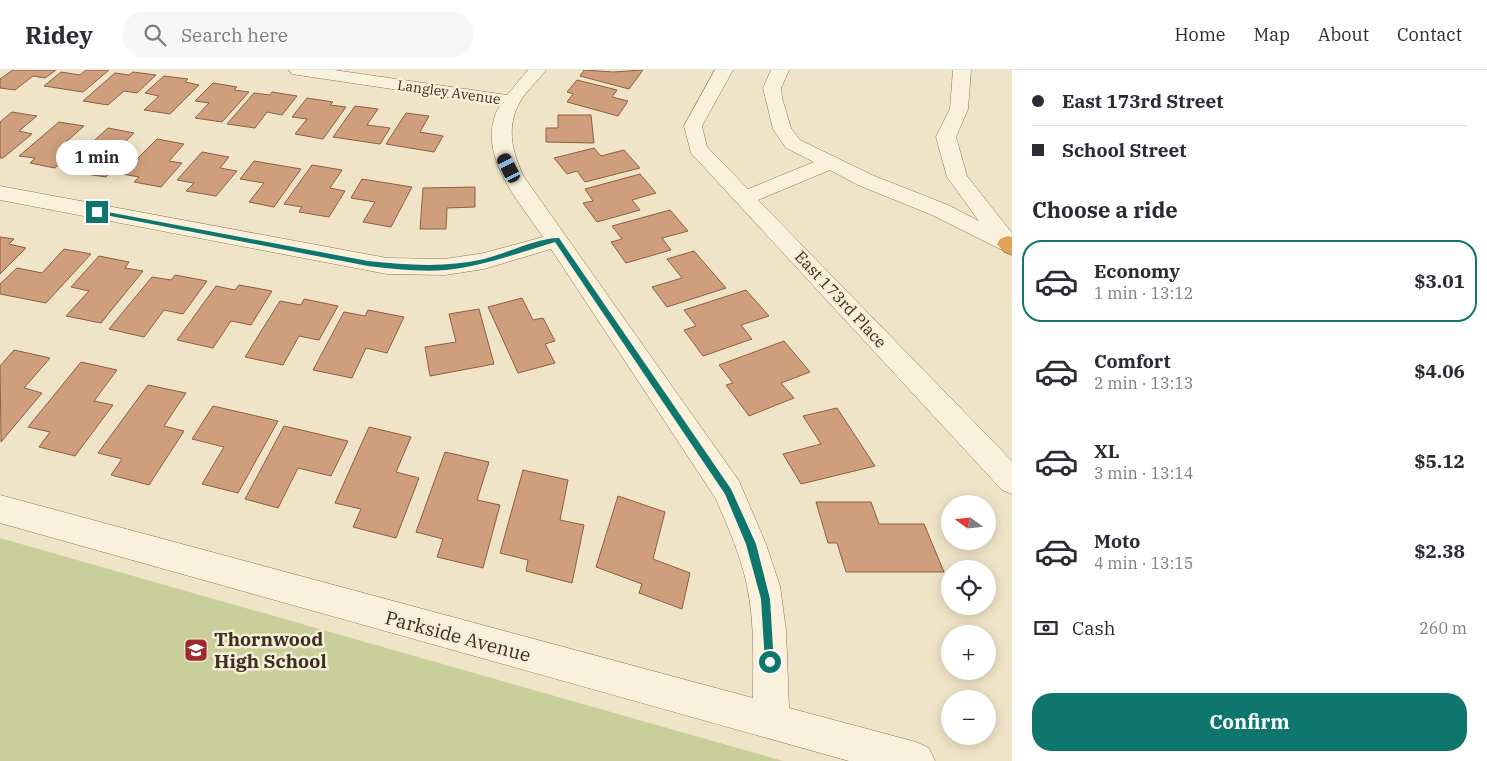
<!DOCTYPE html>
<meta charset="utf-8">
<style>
:root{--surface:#fff;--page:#f7f7f7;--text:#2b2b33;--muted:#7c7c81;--line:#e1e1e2;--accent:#0f766e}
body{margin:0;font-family:"IBM Plex Serif",serif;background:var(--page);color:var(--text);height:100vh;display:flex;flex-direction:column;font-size:19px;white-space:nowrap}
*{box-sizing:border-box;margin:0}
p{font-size:16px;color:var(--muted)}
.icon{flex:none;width:28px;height:28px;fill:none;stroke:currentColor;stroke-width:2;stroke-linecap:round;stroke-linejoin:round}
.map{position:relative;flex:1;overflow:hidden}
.details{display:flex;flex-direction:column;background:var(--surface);width:475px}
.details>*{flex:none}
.guide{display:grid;align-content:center;height:110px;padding:0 20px;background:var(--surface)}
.needle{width:32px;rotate:285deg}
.fabs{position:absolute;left:941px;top:425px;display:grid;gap:10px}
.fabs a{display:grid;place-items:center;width:55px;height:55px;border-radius:50%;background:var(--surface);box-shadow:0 2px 12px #0003;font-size:25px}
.end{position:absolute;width:22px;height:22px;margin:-11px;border:6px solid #0f766e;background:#fff;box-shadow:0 0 0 2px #fff}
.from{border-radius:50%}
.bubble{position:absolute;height:35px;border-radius:18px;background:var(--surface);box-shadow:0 2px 12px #0003;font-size:16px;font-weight:700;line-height:35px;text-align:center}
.car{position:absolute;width:15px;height:30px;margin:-15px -8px;border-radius:6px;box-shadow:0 0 4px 1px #0007;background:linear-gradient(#222 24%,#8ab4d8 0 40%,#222 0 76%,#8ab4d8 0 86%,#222 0)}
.guide b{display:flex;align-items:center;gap:18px;height:48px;font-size:19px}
.guide b+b{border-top:1px solid var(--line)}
.guide i{width:12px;height:12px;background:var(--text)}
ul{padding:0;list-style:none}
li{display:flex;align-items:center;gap:15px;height:82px;margin:0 10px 8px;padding:0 10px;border:2px solid transparent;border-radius:20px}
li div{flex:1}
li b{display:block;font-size:19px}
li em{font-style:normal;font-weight:700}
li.on{border-color:var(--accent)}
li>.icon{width:45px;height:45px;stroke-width:1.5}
h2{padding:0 20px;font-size:22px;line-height:60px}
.pay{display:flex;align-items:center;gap:12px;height:55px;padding:0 20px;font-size:19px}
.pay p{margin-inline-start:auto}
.action{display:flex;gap:10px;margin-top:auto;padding:10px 20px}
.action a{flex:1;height:58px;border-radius:20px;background:var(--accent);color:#fff;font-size:20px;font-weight:700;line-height:58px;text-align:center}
header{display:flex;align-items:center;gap:30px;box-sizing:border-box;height:70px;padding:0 25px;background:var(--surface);border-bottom:1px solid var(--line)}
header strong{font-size:24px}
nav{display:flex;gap:28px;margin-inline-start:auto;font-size:18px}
.search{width:350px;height:45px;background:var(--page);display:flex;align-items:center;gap:12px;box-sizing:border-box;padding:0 18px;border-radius:20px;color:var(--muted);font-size:19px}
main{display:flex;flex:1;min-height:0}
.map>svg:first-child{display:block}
</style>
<header>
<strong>Ridey</strong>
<div class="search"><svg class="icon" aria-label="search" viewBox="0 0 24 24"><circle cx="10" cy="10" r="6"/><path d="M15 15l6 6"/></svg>Search here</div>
<nav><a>Home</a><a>Map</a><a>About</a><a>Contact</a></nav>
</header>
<main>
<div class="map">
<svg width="1012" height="691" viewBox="0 0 1012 691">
<rect width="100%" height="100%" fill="#f0e4c8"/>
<path fill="#c9cf9b" d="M0,468L783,691H0Z"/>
<path fill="#cf9f7d" stroke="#8d5f41" d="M13,0H56L45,8L33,6L15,20L0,18V9Z
M86,0H109L83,22L44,16L61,2L80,5Z
M584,0L613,2L643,0L629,19L580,6Z
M133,2L156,5L137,23L124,21L108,35L83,31L115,3L129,5Z
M164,6L188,9L185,12L199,15L170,44L144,40L159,26L145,23Z
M577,10L617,20L612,27L628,31L618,46L567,32L573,24L567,22Z
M213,13L237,17L234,20L249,22L222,52L195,48L209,33L195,31Z
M272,22L297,26L282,45L267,42L255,58L227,54L254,23L270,25Z
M307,28L333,32L330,35L346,37L323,69L295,64L307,49L292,47Z
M355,36L378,39L367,55L390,58L380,74L333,67Z
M12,42L37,46L19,61L32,64L3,88H0V52Z
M406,43L429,46L420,62L443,66L434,82L386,74Z
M558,45H591L594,73L546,72V58H558Z
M59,52L84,56L66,72L80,75L55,98L30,93L35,88L19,86Z
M108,58L134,63L118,79L132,81L106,107L79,103L87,95L71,92Z
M157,69L184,74L169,91L182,93L161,117L134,112L139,107L122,104Z
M594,78L601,86L624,80L640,98L585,112L577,101L567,104L554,88Z
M202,82L229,87L220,98L237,101L216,126L186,121L194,113L177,110Z
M254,91L301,99L274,137L249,132L264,113L240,109Z
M312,95L342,100L330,118L345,121L329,147L299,142L302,137L284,134Z
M640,104L656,123L632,130L640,140L597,152L583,133L593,131L585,119Z
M362,109L412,117L391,157L363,152L375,132L351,128Z
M475,117V137L447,138L446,159H420L423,118Z
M670,140L688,161L662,168L671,180L626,193L611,172L622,169L612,156Z
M0,167L14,169L9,174L26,178L0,204Z
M64,179L91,184L46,233L0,224V214L17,198L42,203Z
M694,181L726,218L667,237L652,217L682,208L667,189Z
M99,186L129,192L125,198L143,201L101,253L66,246L89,221L71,217Z
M175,205L207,211L183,244L164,240L144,267L109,259L152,207L171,210Z
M239,215L272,221L251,255L231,251L213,278L177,270L216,216L235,220Z
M746,220L769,246L741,255L752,269L703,286L684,260L696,256L684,240Z
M522,228L533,250L543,248L555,271L545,274L555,293L518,303L488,237Z
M304,229L338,236L319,270L299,266L283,295L245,287L280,231L301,235Z
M479,239L494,294L430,306L425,277L456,272L449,244Z
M368,240L404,247L387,283L366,278L352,308L313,300L344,242L365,246Z
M784,271L810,302L781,313L794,328L749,346L726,315L733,313L719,295Z
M14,280L50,288L24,318L42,323L1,372L0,296Z
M81,292L117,300L94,331L113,335L75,386L39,377L50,362L28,357Z
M148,315L186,323L164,356L184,361L149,415L111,405L122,389L98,383Z
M213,336L278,351L238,423L202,414L224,377L192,369Z
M837,338L875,396L801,414L783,384L821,374L803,346Z
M284,356L348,371L331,406L298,398L278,438L245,429Z
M369,357L411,367L396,402L419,408L396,468L353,457L361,439L335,433Z
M445,382L489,392L477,430L500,435L483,498L437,487L443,469L416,462Z
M523,400L568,410L560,450L584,455L572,513L526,501L528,490L500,483Z
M618,426L665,442L653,489L690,503L682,539L639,523L642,514L596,497Z
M816,432H871L879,454H924L944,502H846L837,473H828Z"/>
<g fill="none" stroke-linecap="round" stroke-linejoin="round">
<g stroke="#8d765c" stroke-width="1">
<path id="minor" d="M289,0H334L507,25L528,0H546C539,10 530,17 523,27C505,54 511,80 524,107L739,411L766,474L780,516L786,560L789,638L916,672L929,678L935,691H849L0,453V425L753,628C753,591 755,553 747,516C741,486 728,457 716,429L551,179L484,199L445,205L387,204L0,130V116L387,188L445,189L484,183L543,167C518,130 473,81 500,35L298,5L292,4Z
M715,0H733L702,56L707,77L748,119L814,92L786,78L773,59L763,18L771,0H789L781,18L782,28L791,58L800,70L872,105L948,135L979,151L947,107L936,67L950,39L953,0H971L968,39L956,67L967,106L1012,163V181L1000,179L932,145L858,115L830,100L758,130L1012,391V424L1002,420L691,83L684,56Z"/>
</g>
<g stroke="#5b4430" stroke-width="1">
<path id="highway" d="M1008,166L1012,167V185L1004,182L997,174L1000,169Z"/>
</g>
<use href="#minor" fill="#faf1dc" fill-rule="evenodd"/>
<use href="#highway" fill="#e0a458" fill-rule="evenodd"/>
</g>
<path fill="#0f766e" d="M97,140L368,191C407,195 446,198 484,189C504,184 541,167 559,168L731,419L756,474L770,529L774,595L770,597L765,592L761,529L746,474L725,424L555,172C519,183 483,196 446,200C420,202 394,199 368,196L95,143Z"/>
<defs>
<g id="school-square" transform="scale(1.25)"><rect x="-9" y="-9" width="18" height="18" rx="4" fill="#9e2a2b" stroke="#f7eed8"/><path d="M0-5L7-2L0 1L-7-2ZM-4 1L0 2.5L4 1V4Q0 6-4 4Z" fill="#fff"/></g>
</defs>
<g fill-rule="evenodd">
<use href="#school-square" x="196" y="580"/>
</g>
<g text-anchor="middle" stroke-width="5" stroke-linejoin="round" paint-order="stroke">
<g font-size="14" fill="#3d2e20" stroke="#f7eed8">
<text transform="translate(449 22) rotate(8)" y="5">Langley Avenue</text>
</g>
<g font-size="16" fill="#3d2e20" stroke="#f7eed8">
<text transform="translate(841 229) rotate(47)" y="6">East 173rd Place</text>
</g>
<g font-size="19" fill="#3d2e20" stroke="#f7eed8">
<text transform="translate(458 566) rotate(15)" y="7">Parkside Avenue</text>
</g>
<g font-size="19" font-weight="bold" fill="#3d2e20" stroke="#f7eed8" text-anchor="start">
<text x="214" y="576">Thornwood<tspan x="214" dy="22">High School</tspan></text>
</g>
</g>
</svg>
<div class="fabs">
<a><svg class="needle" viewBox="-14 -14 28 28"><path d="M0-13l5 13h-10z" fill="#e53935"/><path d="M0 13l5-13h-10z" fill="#7c7c81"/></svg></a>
<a><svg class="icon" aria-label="locate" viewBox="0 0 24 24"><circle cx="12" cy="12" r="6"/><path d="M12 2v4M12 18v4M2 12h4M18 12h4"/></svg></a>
<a>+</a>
<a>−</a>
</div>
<i class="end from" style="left:770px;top:592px"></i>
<i class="end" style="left:97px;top:142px"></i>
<div class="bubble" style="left:56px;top:70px;width:82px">1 min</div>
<i class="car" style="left:509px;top:98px;rotate:333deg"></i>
</div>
<section class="details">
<div class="guide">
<b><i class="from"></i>East 173rd Street</b>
<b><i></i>School Street</b>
</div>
<h2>Choose a ride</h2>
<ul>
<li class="on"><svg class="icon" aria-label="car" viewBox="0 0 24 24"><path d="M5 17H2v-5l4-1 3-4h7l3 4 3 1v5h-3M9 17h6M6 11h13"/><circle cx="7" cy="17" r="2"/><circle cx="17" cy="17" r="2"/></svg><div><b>Economy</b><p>1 min · 13:12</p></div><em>$3.01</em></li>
<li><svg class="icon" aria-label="car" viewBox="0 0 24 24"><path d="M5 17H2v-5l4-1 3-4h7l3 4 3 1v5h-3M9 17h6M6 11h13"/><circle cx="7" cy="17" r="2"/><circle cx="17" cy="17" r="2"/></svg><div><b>Comfort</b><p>2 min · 13:13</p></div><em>$4.06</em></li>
<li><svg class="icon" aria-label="car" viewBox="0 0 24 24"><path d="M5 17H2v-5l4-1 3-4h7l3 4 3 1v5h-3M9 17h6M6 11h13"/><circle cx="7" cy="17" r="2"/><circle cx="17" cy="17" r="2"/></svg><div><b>XL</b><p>3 min · 13:14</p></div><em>$5.12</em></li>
<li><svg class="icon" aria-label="car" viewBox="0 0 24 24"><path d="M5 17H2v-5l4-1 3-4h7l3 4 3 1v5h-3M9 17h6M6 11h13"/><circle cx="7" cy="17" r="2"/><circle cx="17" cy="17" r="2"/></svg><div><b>Moto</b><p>4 min · 13:15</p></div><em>$2.38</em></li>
</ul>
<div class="pay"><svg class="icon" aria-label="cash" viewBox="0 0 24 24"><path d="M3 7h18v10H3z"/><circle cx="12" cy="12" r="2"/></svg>Cash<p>260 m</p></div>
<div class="action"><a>Confirm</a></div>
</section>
</main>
